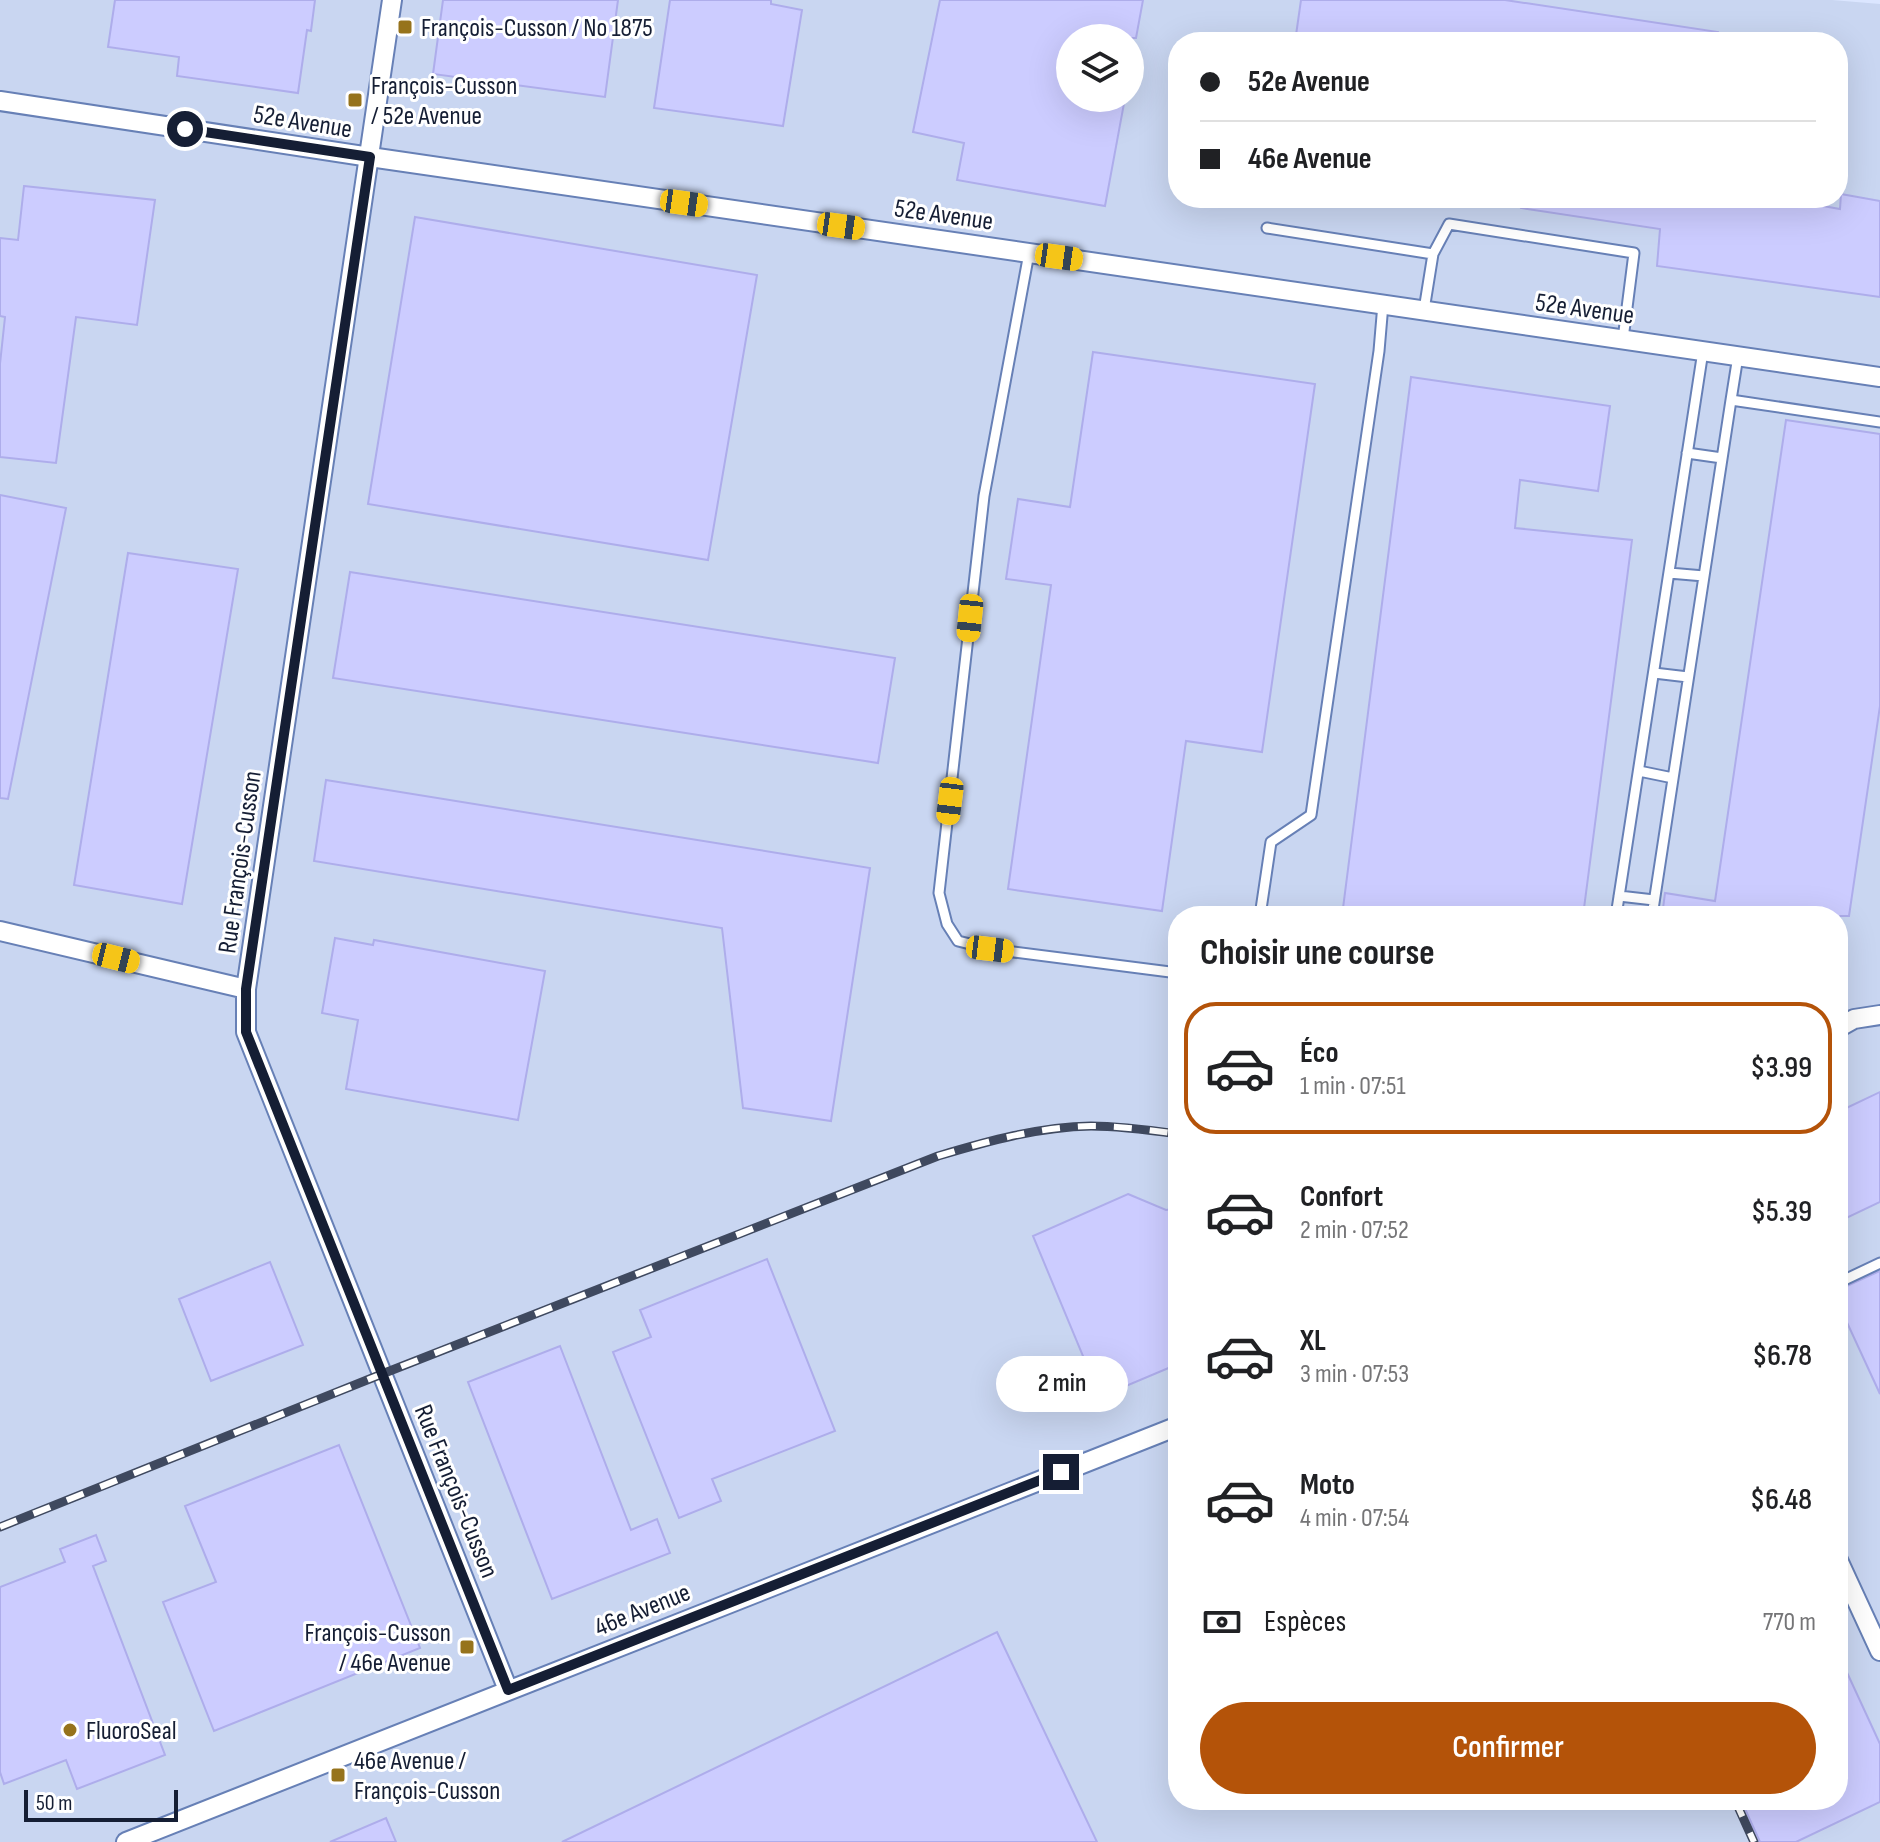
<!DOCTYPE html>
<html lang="fr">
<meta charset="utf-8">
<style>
:root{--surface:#fff;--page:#f2f2f2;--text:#202124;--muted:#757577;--line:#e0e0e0;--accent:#b45309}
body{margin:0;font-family:"Sofia Sans Condensed",sans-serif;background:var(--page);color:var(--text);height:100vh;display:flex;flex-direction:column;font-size:30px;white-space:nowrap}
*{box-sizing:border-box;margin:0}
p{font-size:26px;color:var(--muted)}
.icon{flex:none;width:44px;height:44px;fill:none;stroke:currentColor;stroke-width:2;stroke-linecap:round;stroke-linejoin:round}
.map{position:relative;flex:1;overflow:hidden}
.panel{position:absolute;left:1168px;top:906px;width:680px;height:904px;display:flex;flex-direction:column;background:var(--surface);border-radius:32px;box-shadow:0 8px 32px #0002}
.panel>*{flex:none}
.banner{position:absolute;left:1168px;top:32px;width:680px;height:176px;border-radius:32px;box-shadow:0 8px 32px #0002;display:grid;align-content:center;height:176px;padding:0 32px;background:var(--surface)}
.controls{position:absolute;left:1056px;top:24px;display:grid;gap:16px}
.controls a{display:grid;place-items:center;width:88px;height:88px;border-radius:50%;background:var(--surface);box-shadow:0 8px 32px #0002;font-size:40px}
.scale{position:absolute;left:24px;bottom:20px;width:154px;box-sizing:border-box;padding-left:8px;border:4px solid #151e34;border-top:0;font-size:22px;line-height:28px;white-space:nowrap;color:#151e34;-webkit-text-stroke:6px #fff;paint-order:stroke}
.end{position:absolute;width:36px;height:36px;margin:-18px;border:10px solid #151e34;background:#fff;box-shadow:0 0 0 4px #fff}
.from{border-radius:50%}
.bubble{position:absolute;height:56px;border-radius:28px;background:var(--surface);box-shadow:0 8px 32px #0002;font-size:26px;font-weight:600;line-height:56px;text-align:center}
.car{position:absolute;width:24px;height:48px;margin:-24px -12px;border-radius:10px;box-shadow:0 0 6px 2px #0007;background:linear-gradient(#f5c518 24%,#345 0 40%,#f5c518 0 76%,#345 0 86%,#f5c518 0)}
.banner b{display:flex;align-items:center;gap:28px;height:76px;font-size:30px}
.banner b+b{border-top:2px solid var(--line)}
.banner i{width:20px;height:20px;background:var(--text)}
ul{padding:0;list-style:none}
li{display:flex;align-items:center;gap:24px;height:132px;margin:0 16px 12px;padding:0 16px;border:4px solid transparent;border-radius:32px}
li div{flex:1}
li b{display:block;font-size:30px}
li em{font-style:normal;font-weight:600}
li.active{border-color:var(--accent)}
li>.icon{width:72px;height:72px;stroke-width:1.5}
h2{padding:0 32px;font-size:36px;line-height:96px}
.pay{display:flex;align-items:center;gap:20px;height:88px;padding:0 32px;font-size:30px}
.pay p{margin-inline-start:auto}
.action{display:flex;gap:16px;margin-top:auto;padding:16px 32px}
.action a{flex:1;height:92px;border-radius:48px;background:var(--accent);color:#fff;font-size:32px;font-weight:600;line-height:92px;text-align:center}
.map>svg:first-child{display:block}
</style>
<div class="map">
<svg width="1880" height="1842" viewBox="0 0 1880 1842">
<rect width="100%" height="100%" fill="#dbe6ff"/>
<path fill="#c9d6f1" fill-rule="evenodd" d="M0,0H1832L1880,4V1842H0ZM1070,38H1130V98H1070ZM1178,42H1838V198H1178ZM1178,916H1838V1800H1178Z"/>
<path fill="#ccf" stroke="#aeadeb" stroke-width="2" d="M115,0H315L311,31L307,30L298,93L177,76L179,57L108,47Z
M443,0H618L605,97L433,74Z
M670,0H771V4L802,10L783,126L654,108Z
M940,0H1143L1136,38H1070V98H1125L1105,206L957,180L964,143L913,132Z
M1301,0H1505L1718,32L1717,42H1295Z
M24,186L155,200L137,325L76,317L56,463L0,457V364L5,317L0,316V238L18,240Z
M1841,194L1880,201V297L1657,266L1660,229L1521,208L1522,198H1778L1840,209Z
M415,217L757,275L708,560L368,504Z
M1093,352L1315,384L1262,752L1186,741L1162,911L1008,889L1051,585L1006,579L1018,499L1070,507Z
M1411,377L1610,406L1598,491L1520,480L1515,528L1632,540L1583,916H1342Z
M1786,420L1880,434V706L1849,916H1662L1665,893L1715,901Z
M0,495L66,508L8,799L0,798Z
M128,553L238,569L182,904L74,885Z
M350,572L895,658L878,763L333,678Z
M326,780L870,868L831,1121L743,1108L722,928L314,861Z
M335,938L373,945L374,940L545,971L518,1120L346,1089L358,1020L322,1013Z
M1880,1092V1202L1838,1222V1112Z
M1128,1194L1166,1210L1178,1208V1364L1100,1397L1033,1236Z
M767,1259L835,1431L712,1479L721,1501L679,1518L613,1352L651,1337L640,1310Z
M270,1262L303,1345L211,1381L179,1299Z
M1880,1271V1394L1838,1303V1290Z
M560,1346L631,1530L657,1519L670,1553L552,1599L468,1382Z
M339,1445L420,1648L214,1731L163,1602L216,1582L185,1506Z
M96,1535L106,1561L93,1566L165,1755L77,1789L66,1760L4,1784L0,1772V1587L65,1562L60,1549Z
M997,1632L1097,1842H562Z
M1838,1653L1880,1744V1802L1796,1842H1760L1741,1800H1838Z
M386,1818L396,1842H330Z"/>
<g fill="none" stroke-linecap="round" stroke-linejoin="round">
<g stroke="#6780b6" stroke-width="13">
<path id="service" d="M1267,228L1433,254
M1029,253L984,496L939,893L947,924L958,941L990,949L1178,973
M1424,310L1433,254L1449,224L1634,253L1623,339
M1738,356L1731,400L1880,422
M1687,453L1722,458
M1669,573L1704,576
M1654,673L1688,677
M1639,771L1673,778
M1619,896L1654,900
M1260,916L1271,842L1311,815L1379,351L1383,304
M1616,916L1703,351
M1652,916L1731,400
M1838,1283L1880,1263"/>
</g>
<g stroke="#6780b6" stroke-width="22">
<path id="minor" d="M392,0L246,989V1032L508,1690
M0,101L370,157L1880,377
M0,931L246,989
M1838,1028L1854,1019L1880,1015
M1838,1560L1880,1651
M126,1842L1178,1426"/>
</g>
<use href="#service" stroke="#fff" stroke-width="9"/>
<use href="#minor" stroke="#fff" stroke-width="18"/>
<g stroke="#3f495f" stroke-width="9">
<path id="rail" d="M0,1527L382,1374L938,1156C988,1141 1038,1127 1091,1126C1120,1126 1149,1130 1178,1134
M1735,1800L1754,1842"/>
</g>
<use href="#rail" stroke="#fff" stroke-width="6" stroke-dasharray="18" stroke-linecap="butt"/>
</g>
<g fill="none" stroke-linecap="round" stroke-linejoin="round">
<path stroke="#151e34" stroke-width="10" d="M185,129L370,157L246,989V1032L508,1690L1061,1472"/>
</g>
<g fill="#96731c" stroke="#fff" stroke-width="3">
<rect x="397" y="19" width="16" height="16" rx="4"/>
<rect x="347" y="92" width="16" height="16" rx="4"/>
<rect x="459" y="1639" width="16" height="16" rx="4"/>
<circle cx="70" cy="1730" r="8"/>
<rect x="330" y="1767" width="16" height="16" rx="4"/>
</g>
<g text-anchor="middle" stroke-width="6" stroke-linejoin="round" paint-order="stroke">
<g font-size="26" fill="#151e34" stroke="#fff" text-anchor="start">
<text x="421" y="36">François-Cusson / No 1875</text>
<text x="371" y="94">François-Cusson<tspan x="371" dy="30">/ 52e Avenue</tspan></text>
<text x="451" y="1641" text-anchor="end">François-Cusson<tspan x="451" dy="30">/ 46e Avenue</tspan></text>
<text x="86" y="1739">FluoroSeal</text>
<text x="354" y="1769">46e Avenue /<tspan x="354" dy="30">François-Cusson</tspan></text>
</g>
<g font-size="26" fill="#151e34" stroke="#fff">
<text transform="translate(303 121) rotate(9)" y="9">52e Avenue</text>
<text transform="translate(944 214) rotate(8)" y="9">52e Avenue</text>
<text transform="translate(1585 308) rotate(8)" y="9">52e Avenue</text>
<text transform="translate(239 862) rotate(-82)" y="9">Rue François-Cusson</text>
<text transform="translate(457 1491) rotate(68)" y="9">Rue François-Cusson</text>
<text transform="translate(642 1609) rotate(-22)" y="9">46e Avenue</text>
</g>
</g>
</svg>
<div class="controls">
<a><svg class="icon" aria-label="layers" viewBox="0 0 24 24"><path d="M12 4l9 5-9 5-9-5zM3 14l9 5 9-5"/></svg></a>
</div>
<div class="scale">50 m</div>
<i class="end from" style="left:185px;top:129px"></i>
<i class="end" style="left:1061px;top:1472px"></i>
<div class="bubble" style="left:996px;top:1356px;width:132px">2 min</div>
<i class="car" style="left:684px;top:203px;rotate:98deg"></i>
<i class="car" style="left:841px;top:226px;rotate:98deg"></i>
<i class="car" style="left:1059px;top:257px;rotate:98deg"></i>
<i class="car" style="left:970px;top:618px;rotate:186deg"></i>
<i class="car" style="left:950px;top:801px;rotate:187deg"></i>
<i class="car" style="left:990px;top:949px;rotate:97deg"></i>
<i class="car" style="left:116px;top:958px;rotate:104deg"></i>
<div class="banner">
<b><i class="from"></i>52e Avenue</b>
<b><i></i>46e Avenue</b>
</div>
<section class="panel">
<h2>Choisir une course</h2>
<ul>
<li class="active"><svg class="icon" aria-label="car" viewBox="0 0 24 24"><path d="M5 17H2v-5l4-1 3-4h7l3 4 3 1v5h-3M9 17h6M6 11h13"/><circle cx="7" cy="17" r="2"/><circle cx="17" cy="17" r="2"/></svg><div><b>Éco</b><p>1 min · 07:51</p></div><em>$3.99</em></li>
<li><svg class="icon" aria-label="car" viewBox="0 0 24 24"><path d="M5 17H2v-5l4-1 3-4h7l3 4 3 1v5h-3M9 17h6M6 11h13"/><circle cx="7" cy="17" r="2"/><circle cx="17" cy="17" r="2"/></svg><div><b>Confort</b><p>2 min · 07:52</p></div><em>$5.39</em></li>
<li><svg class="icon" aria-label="car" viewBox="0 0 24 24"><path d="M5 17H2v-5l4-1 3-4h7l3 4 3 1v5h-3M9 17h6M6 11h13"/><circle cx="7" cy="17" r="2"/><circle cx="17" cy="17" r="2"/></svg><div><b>XL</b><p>3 min · 07:53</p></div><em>$6.78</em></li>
<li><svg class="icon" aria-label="car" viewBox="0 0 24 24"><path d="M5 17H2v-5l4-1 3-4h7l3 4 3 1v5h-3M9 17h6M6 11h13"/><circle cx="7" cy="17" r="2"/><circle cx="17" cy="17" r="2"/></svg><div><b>Moto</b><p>4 min · 07:54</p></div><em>$6.48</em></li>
</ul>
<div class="pay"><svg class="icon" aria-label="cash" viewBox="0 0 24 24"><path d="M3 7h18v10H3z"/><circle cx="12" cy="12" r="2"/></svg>Espèces<p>770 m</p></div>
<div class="action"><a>Confirmer</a></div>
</section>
</div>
